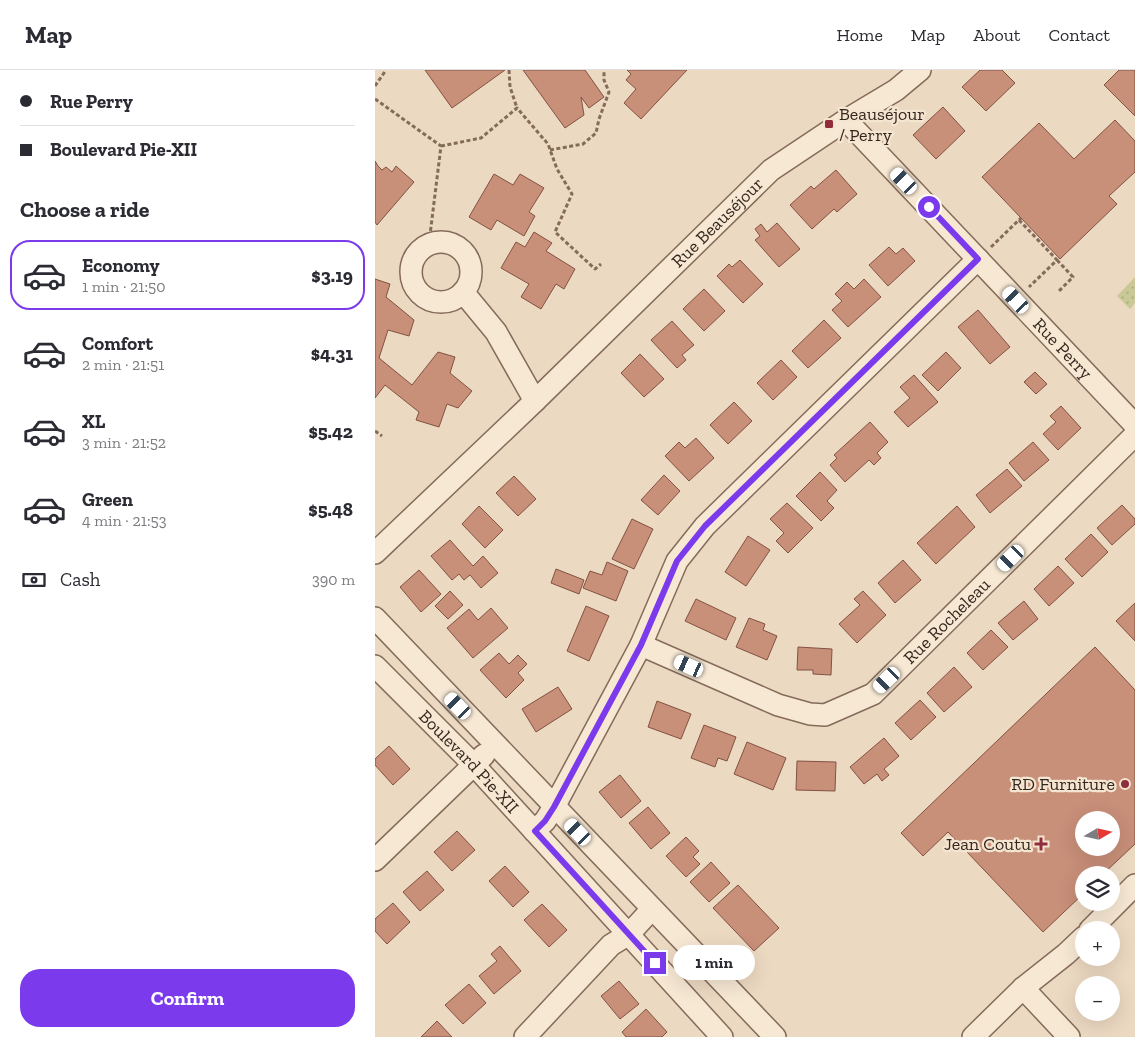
<!DOCTYPE html>
<meta charset="utf-8">
<style>
:root{--surface:#fff;--page:#f2f2f3;--text:#2b2b33;--muted:#7c7c81;--line:#e1e1e2;--accent:#7c3aed}
body{margin:0;font-family:"Zilla Slab",serif;background:var(--page);color:var(--text);height:100vh;display:flex;flex-direction:column;font-size:19px;white-space:nowrap}
*{box-sizing:border-box;margin:0}
p{font-size:16px;color:var(--muted)}
.icon{flex:none;width:28px;height:28px;fill:none;stroke:currentColor;stroke-width:2;stroke-linecap:round;stroke-linejoin:round}
.map{position:relative;flex:1;overflow:hidden}
.sheet{display:flex;flex-direction:column;background:var(--surface);width:375px}
.sheet>*{flex:none}
.hud{display:grid;align-content:center;height:110px;padding:0 20px;background:var(--surface)}
.needle{width:32px;rotate:81deg}
.fabs{position:absolute;left:700px;top:741px;display:grid;gap:10px}
.fabs a{display:grid;place-items:center;width:45px;height:45px;border-radius:50%;background:var(--surface);box-shadow:0 5px 20px #0002;font-size:25px}
.end{position:absolute;width:22px;height:22px;margin:-11px;border:6px solid #7c3aed;background:#fff;box-shadow:0 0 0 2px #fff}
.from{border-radius:50%}
.bubble{position:absolute;height:35px;border-radius:18px;background:var(--surface);box-shadow:0 5px 20px #0002;font-size:16px;font-weight:700;line-height:35px;text-align:center}
.car{position:absolute;width:15px;height:30px;margin:-15px -8px;border-radius:6px;box-shadow:0 0 4px 1px #0007;background:linear-gradient(#fff 24%,#345 0 40%,#fff 0 76%,#345 0 86%,#fff 0)}
.hud b{display:flex;align-items:center;gap:18px;height:48px;font-size:19px}
.hud b+b{border-top:1px solid var(--line)}
.hud i{width:12px;height:12px;background:var(--text)}
ul{padding:0;list-style:none}
li{display:flex;align-items:center;gap:15px;height:70px;margin:0 10px 8px;padding:0 10px;border:2px solid transparent;border-radius:20px}
li div{flex:1}
li b{display:block;font-size:19px}
li em{font-style:normal;font-weight:700}
li.current{border-color:var(--accent)}
li>.icon{width:45px;height:45px;stroke-width:1.5}
h2{padding:0 20px;font-size:22px;line-height:60px}
.pay{display:flex;align-items:center;gap:12px;height:55px;padding:0 20px;font-size:19px}
.pay p{margin-inline-start:auto}
.action{display:flex;gap:10px;margin-top:auto;padding:10px 20px}
.action a{flex:1;height:58px;border-radius:20px;background:var(--accent);color:#fff;font-size:20px;font-weight:700;line-height:58px;text-align:center}
header{display:flex;align-items:center;gap:30px;box-sizing:border-box;height:70px;padding:0 25px;background:var(--surface);border-bottom:1px solid var(--line)}
header strong{font-size:24px}
nav{display:flex;gap:28px;margin-inline-start:auto;font-size:18px}
main{display:flex;flex:1;min-height:0}
.map>svg:first-child{display:block}
</style>
<header>
<strong>Map</strong>
<nav><a>Home</a><a>Map</a><a>About</a><a>Contact</a></nav>
</header>
<main>
<section class="sheet">
<div class="hud">
<b><i class="from"></i>Rue Perry</b>
<b><i></i>Boulevard Pie-XII</b>
</div>
<h2>Choose a ride</h2>
<ul>
<li class="current"><svg class="icon" aria-label="car" viewBox="0 0 24 24"><path d="M5 17H2v-5l4-1 3-4h7l3 4 3 1v5h-3M9 17h6M6 11h13"/><circle cx="7" cy="17" r="2"/><circle cx="17" cy="17" r="2"/></svg><div><b>Economy</b><p>1 min · 21:50</p></div><em>$3.19</em></li>
<li><svg class="icon" aria-label="car" viewBox="0 0 24 24"><path d="M5 17H2v-5l4-1 3-4h7l3 4 3 1v5h-3M9 17h6M6 11h13"/><circle cx="7" cy="17" r="2"/><circle cx="17" cy="17" r="2"/></svg><div><b>Comfort</b><p>2 min · 21:51</p></div><em>$4.31</em></li>
<li><svg class="icon" aria-label="car" viewBox="0 0 24 24"><path d="M5 17H2v-5l4-1 3-4h7l3 4 3 1v5h-3M9 17h6M6 11h13"/><circle cx="7" cy="17" r="2"/><circle cx="17" cy="17" r="2"/></svg><div><b>XL</b><p>3 min · 21:52</p></div><em>$5.42</em></li>
<li><svg class="icon" aria-label="car" viewBox="0 0 24 24"><path d="M5 17H2v-5l4-1 3-4h7l3 4 3 1v5h-3M9 17h6M6 11h13"/><circle cx="7" cy="17" r="2"/><circle cx="17" cy="17" r="2"/></svg><div><b>Green</b><p>4 min · 21:53</p></div><em>$5.48</em></li>
</ul>
<div class="pay"><svg class="icon" aria-label="cash" viewBox="0 0 24 24"><path d="M3 7h18v10H3z"/><circle cx="12" cy="12" r="2"/></svg>Cash<p>390 m</p></div>
<div class="action"><a>Confirm</a></div>
</section>
<div class="map">
<svg width="760" height="967" viewBox="0 0 760 967">
<defs>
<pattern id="park-dots" width="8" height="8" patternUnits="userSpaceOnUse" patternTransform="scale(1.25)"><rect width="8" height="8" fill="#c9c896"/><path d="M2 2h.1M6 6h.1" fill="none" stroke="#adac81" stroke-width="1.8" stroke-linecap="round"/></pattern>
</defs>
<rect width="100%" height="100%" fill="#ecd9c2"/>
<path fill="url(#park-dots)" d="M760,207V233L755,239L742,226Z"/>
<path fill="#c88f79" stroke="#835241" fill-rule="evenodd" d="M50,0H130L77,38Z
M148,0H210L229,27L214,38L206,27L209,45L190,58Z
M252,0H312L266,49L249,33L261,19L251,10L256,4Z
M605,0H627L640,13L611,41L587,17Z
M744,0H760V46L729,15Z
M568,37L590,61L561,89L538,65Z
M740,50L760,71V102L734,126L742,134L685,189L607,107L664,53L699,89Z
M0,91L3,96L7,100L11,97L17,102L21,96L39,112L2,155L0,152Z
M461,100L482,124L462,142L459,139L437,159L415,135L436,116L439,119Z
M119,104L138,115L145,104L169,118L154,142L160,146L149,166L122,150L116,160L94,147Z
M402,153L425,179L404,197L380,170L385,166L380,159L386,154L392,162Z
M159,162L177,173L171,181L200,199L189,219L181,214L166,239L146,227L154,214L126,198L141,172L150,177Z
M514,177L521,184L528,178L540,191L513,216L494,195Z
M365,190L388,214L368,233L342,206L354,194L357,197Z
M0,209L15,214L11,227L39,250L34,266L13,260L4,288L37,315L63,282L80,287L75,303L97,321L83,338L72,334L64,357L41,350L44,342L10,315L0,328Z
M489,209L506,227L473,257L457,240L467,231L460,224L472,212L479,219Z
M329,219L350,241L329,261L308,239Z
M603,240L635,277L615,294L583,257Z
M449,250L466,268L433,298L417,281Z
M297,251L319,275L307,285L311,290L302,298L276,270Z
M571,282L586,298L563,321L547,305Z
M265,284L289,309L269,327L246,303Z
M406,290L422,307L398,330L382,313Z
M660,302L672,314L661,324L649,312Z
M539,305L563,332L533,357L519,342L535,328L525,317Z
M359,332L377,351L353,374L335,355Z
M686,336L706,358L683,380L668,364L681,352L675,346Z
M495,352L513,372L502,383L506,388L499,395L494,390L470,412L455,395L462,388L459,385Z
M321,368L339,388L314,411L290,386L304,372L310,378Z
M658,372L674,390L649,411L634,393Z
M632,399L647,416L615,443L601,425Z
M445,402L462,420L452,431L459,438L446,451L421,426Z
M289,405L305,421L283,445L266,430Z
M139,406L161,429L143,446L121,423Z
M412,433L438,458L413,483L401,471L409,463L395,449Z
M747,435L760,449V454L737,475L722,458Z
M104,436L128,460L110,478L87,454Z
M582,436L600,457L561,494L542,473Z
M257,449L278,459L259,499L237,489Z
M716,464L733,482L707,507L690,489Z
M373,466L395,480L371,516L350,502Z
M75,470L98,496L108,486L123,503L106,518L95,505L89,510L84,504L77,510L56,486Z
M528,490L546,510L520,533L503,513Z
M232,492L253,501L241,531L208,518L215,501L227,505Z
M683,496L699,513L674,536L659,519Z
M181,499L209,510L204,524L176,513Z
M44,500L66,524L46,542L25,517Z
M75,521L88,535L73,549L60,536Z
M488,521L511,545L482,573L464,554L485,535L479,529Z
M321,529L361,548L351,570L310,551Z
M649,531L663,549L638,570L623,553Z
M760,533V571L741,551Z
M211,536L234,546L214,591L192,581Z
M116,538L133,558L98,588L72,558L94,539L103,550Z
M374,548L390,554L388,560L402,566L392,590L361,577Z
M616,560L633,577L608,600L592,583Z
M423,577L457,579L456,605L438,604V600H422Z
M720,577L760,620V774L727,805H709V823L668,862L573,762L548,786L526,763ZM709,750H736V778H709Z
M124,583L134,594L143,585L152,594L143,603L149,610L131,628L105,600Z
M579,597L597,617L569,642L552,623Z
M183,617L197,639L161,662L147,639Z
M545,630L561,647L536,670L520,653Z
M282,631L316,644L306,669L273,657Z
M329,655L361,667L352,691L343,688L340,697L316,688Z
M509,668L524,686L509,699L514,705L507,711L502,704L489,714L475,697Z
M372,672L411,688L398,720L359,704Z
M14,676L35,699L18,715L0,695V689Z
M422,691L461,692L460,721L421,720Z
M245,705L266,731L246,748L224,722Z
M273,737L295,763L276,779L254,753Z
M82,761L100,780L77,801L59,782Z
M311,767L324,781L318,787L325,794L311,807L291,786Z
M336,792L355,813L334,832L315,812Z
M130,796L154,822L138,837L114,811Z
M52,801L69,820L45,841L28,822Z
M363,815L404,858L379,881L338,838Z
M18,833L35,852L12,874L0,861V849Z
M167,834L192,860L174,877L149,850Z
M125,876L146,901L119,924L104,906L122,891L116,884Z
M244,911L264,934L245,949L226,926Z
M94,914L111,933L88,954L70,935Z
M271,939L292,962L287,967H251L247,962Z
M62,951L77,967H46Z"/>
<g fill="none" stroke-linecap="round" stroke-linejoin="round">
<g stroke="#856b5a" stroke-width="24">
<g id="minor">
<path id="s1" d="M471,50L760,355"/>
<circle cx="66" cy="202" r="30"/>
<path d="M88,222L121,262L160,331"/>
<path id="s2" d="M0,483L160,331L396,100L471,50L521,20L545,0"/>
<path d="M0,548L400,967"/>
<path id="s3" d="M266,575L403,635L435,644L450,645L498,624L760,365"/>
<path id="s4" d="M0,596L99,695L347,967"/>
<path d="M159,761L170,751L179,737L266,575L302,491L330,456L603,189"/>
<path d="M0,790L109,685"/>
<path d="M715,860L760,815"/>
<path d="M648,918L694,967"/>
<path d="M150,967L236,875L254,864L277,839"/>
<path d="M598,967L648,918L691,884L709,867"/>
</g>
</g>
<path stroke="#856b5a" stroke-width="3" stroke-dasharray="4 2.5" stroke-linecap="butt" d="M134,0L135,17L142,38
M0,16L11,0
M0,29L66,76L54,173
M66,76L106,68L142,38L173,74L182,99L197,124L180,162L220,199L226,194
M175,80L208,74L221,63L224,49L234,22L229,10V0
M644,150L682,190L654,217
M616,177L646,148
M682,190L698,207L684,221
M0,361L7,366"/>
<use href="#minor" stroke="#f7e8d4" stroke-width="21"/>
</g>
<g fill="none" stroke-linecap="round" stroke-linejoin="round">
<path stroke="#7c3aed" stroke-width="6" d="M280,893L160,761L170,751L179,737L266,575L302,491L330,456L603,189L554,137"/>
</g>
<g fill="#912c3b" stroke="#f4e5d1" stroke-width="2">
<rect x="449" y="49" width="10" height="10" rx="2.5"/>
<circle cx="750" cy="714" r="5"/>
<path d="M663.5 766.5h5v5h5v5h-5v5h-5v-5h-5v-5h5z"/>
</g>
<g text-anchor="middle" stroke-width="4.5" stroke-linejoin="round" paint-order="stroke">
<g font-size="18" fill="#35261d" stroke="#f4e5d1" text-anchor="end">
<text x="464" y="50" text-anchor="start">Beauséjour<tspan x="464" dy="21">/ Perry</tspan></text>
<text x="740" y="720">RD Furniture</text>
<text x="656" y="780">Jean Coutu</text>
</g>
<g font-size="18" fill="#35261d" stroke="#f4e5d1">
<text dy="6" stroke="none"><textPath href="#s2" startOffset="476">Rue Beauséjour</textPath></text>
<text dy="6" stroke="none"><textPath href="#s1" startOffset="315">Rue Perry</textPath></text>
<text dy="6" stroke="none"><textPath href="#s3" startOffset="354">Rue Rocheleau</textPath></text>
<text dy="6" stroke="none"><textPath href="#s4" startOffset="134">Boulevard Pie-XII</textPath></text>
</g>
</g>
</svg>
<div class="fabs">
<a><svg class="needle" viewBox="-14 -14 28 28"><path d="M0-13l5 13h-10z" fill="#e53935"/><path d="M0 13l5-13h-10z" fill="#7c7c81"/></svg></a>
<a><svg class="icon" aria-label="layers" viewBox="0 0 24 24"><path d="M12 4l9 5-9 5-9-5zM3 14l9 5 9-5"/></svg></a>
<a>+</a>
<a>−</a>
</div>
<i class="end from" style="left:554px;top:137px"></i>
<i class="end" style="left:280px;top:893px"></i>
<div class="bubble" style="left:298px;top:875px;width:82px">1 min</div>
<i class="car" style="left:529px;top:111px;rotate:316deg"></i>
<i class="car" style="left:641px;top:230px;rotate:317deg"></i>
<i class="car" style="left:636px;top:488px;rotate:226deg"></i>
<i class="car" style="left:314px;top:596px;rotate:294deg"></i>
<i class="car" style="left:512px;top:610px;rotate:226deg"></i>
<i class="car" style="left:83px;top:636px;rotate:316deg"></i>
<i class="car" style="left:203px;top:762px;rotate:316deg"></i>
</div>
</main>
